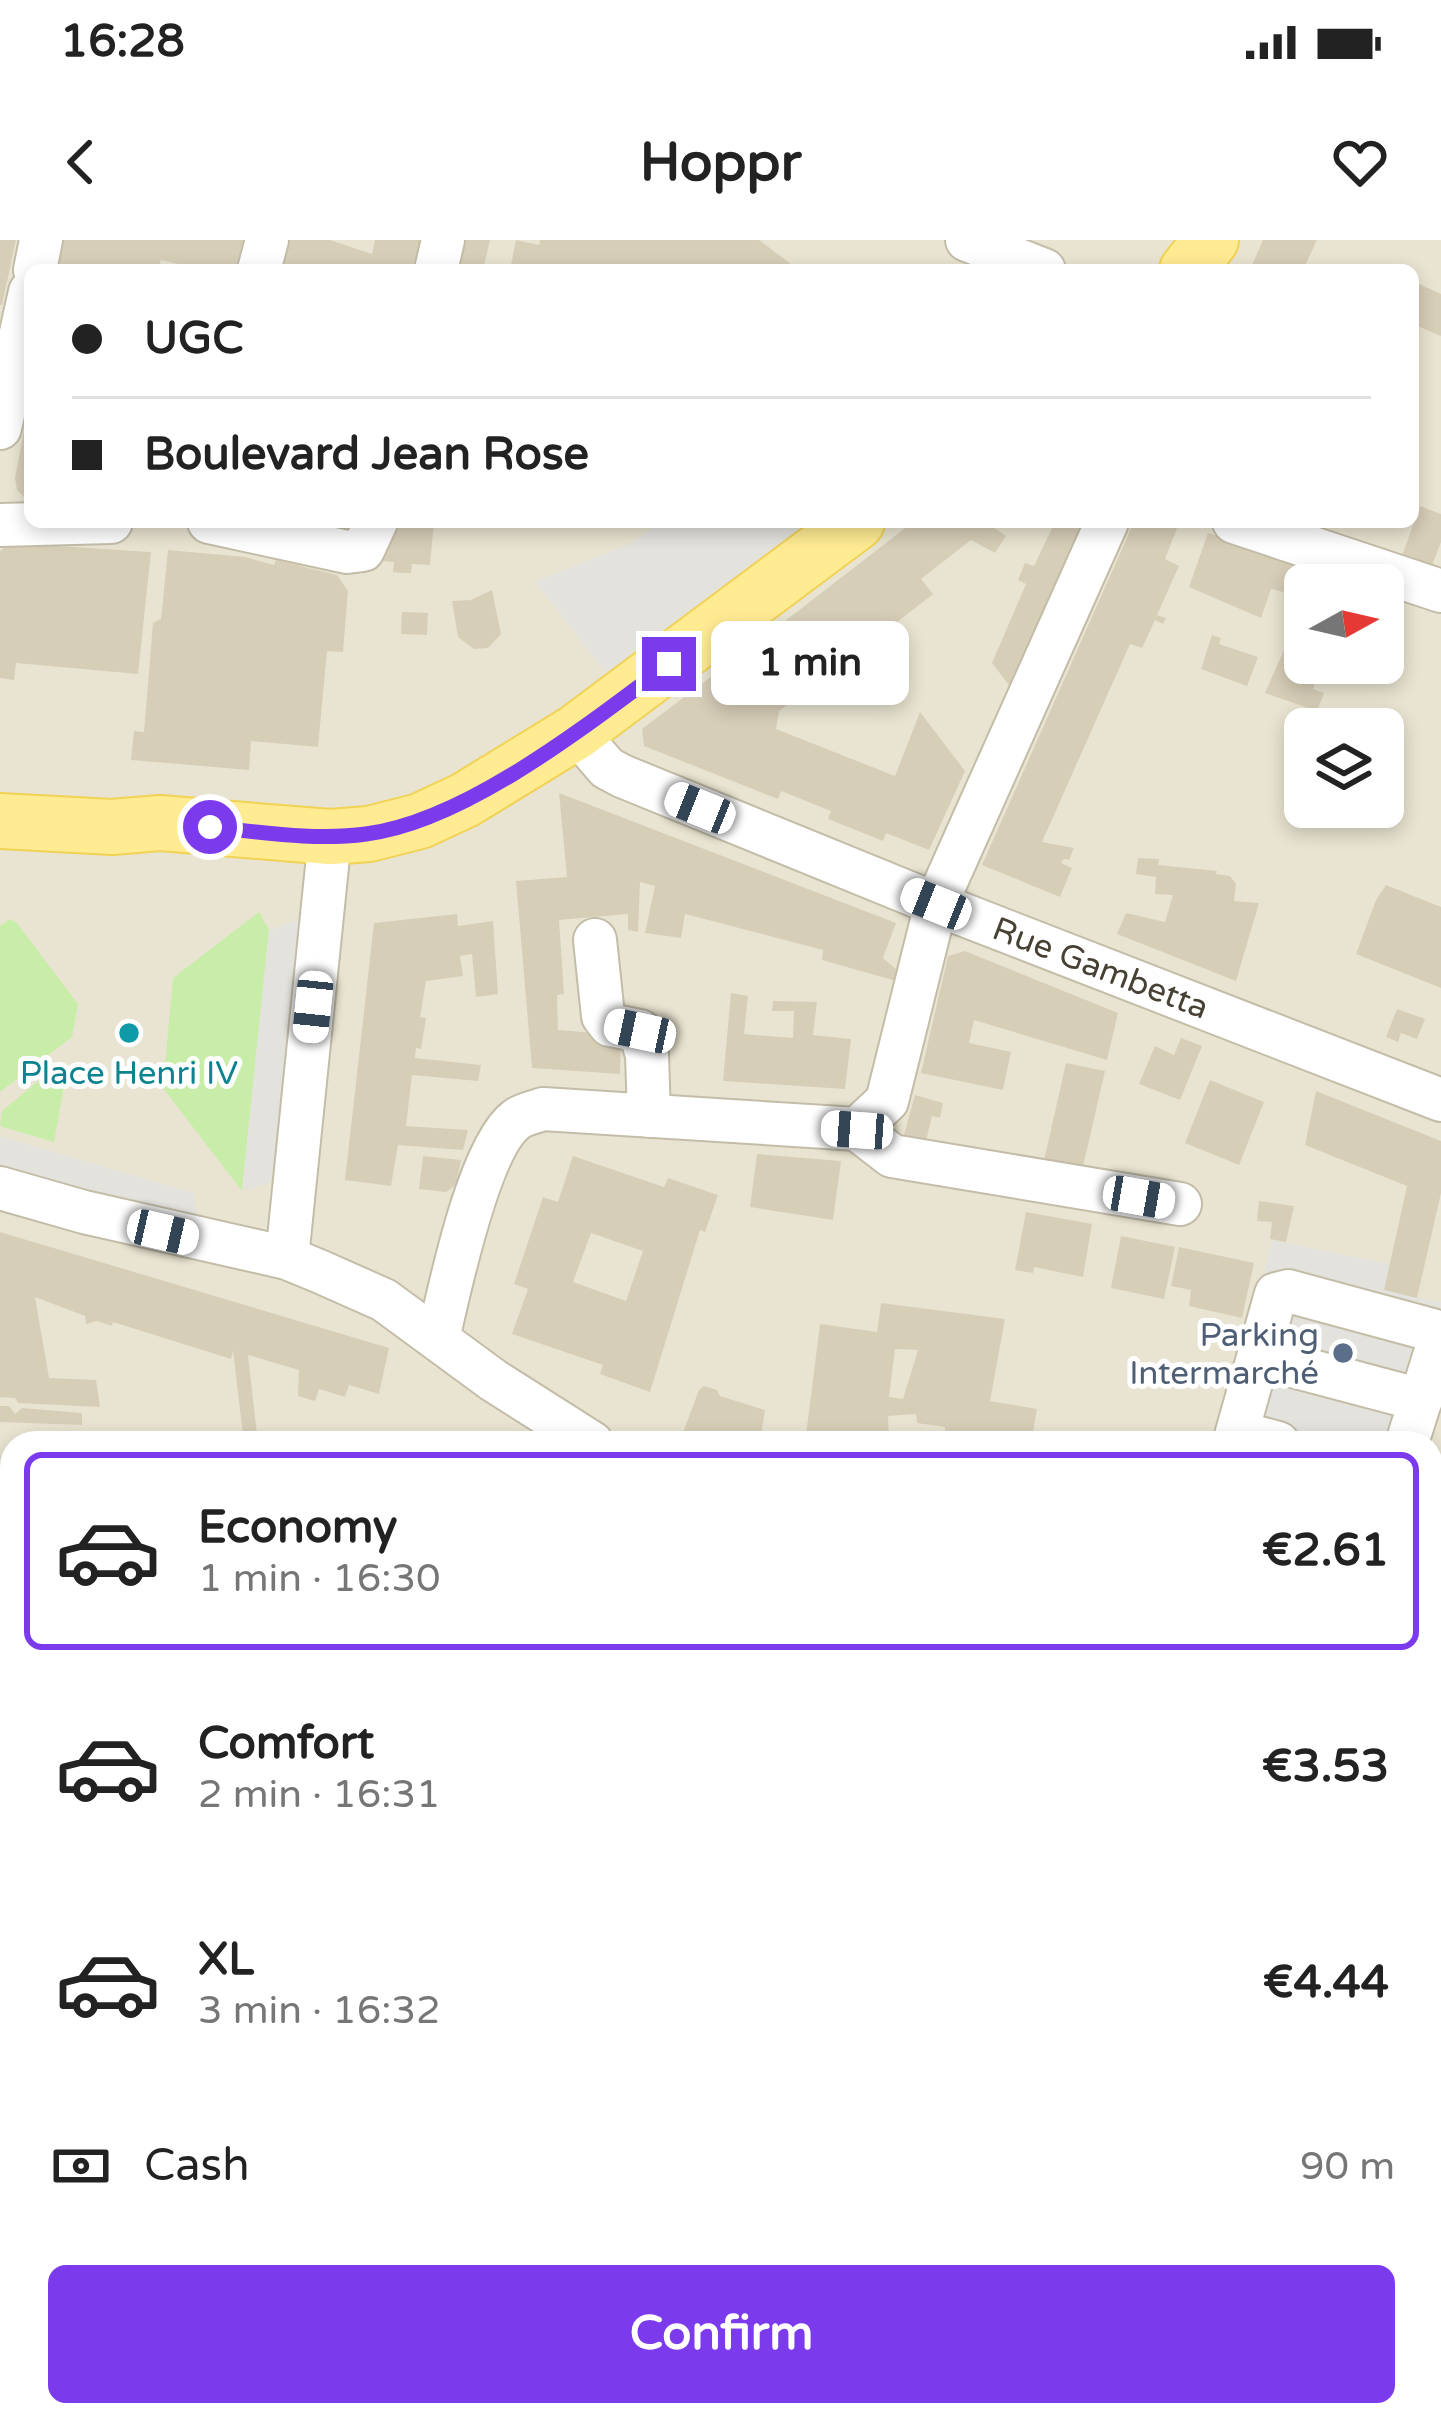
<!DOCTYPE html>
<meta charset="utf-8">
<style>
:root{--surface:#fff;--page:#f6f6f6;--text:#222;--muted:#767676;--line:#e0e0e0;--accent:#7c3aed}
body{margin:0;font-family:"Varela Round",sans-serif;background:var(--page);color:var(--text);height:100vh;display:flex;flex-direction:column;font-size:45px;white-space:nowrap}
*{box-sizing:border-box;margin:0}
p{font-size:39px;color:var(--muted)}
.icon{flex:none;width:66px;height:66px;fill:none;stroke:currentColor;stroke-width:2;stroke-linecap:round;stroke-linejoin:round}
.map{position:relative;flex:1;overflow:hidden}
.side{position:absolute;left:0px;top:1191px;width:1443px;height:996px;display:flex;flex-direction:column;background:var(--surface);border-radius:36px 36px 0 0;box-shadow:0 6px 18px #0003}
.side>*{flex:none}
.guide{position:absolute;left:24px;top:24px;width:1395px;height:264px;border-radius:18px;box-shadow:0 6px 18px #0003;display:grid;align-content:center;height:264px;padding:0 48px;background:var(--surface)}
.needle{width:78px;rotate:82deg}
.tools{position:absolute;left:1284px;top:324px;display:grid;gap:24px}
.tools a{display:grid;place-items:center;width:120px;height:120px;border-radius:18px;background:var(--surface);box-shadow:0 6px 18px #0003;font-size:60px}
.end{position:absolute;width:54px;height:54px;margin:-27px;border:15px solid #7c3aed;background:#fff;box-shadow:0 0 0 6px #fff}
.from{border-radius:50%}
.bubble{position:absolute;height:84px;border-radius:18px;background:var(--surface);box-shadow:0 6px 18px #0003;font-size:39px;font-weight:700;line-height:84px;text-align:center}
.car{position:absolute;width:36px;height:72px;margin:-36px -18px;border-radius:15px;box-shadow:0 0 9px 3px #0007;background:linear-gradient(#fff 24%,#345 0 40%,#fff 0 76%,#345 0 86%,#fff 0)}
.guide b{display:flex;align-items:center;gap:42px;height:114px;font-size:45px}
.guide b+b{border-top:3px solid var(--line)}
.guide i{width:30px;height:30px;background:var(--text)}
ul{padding:21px 0 0;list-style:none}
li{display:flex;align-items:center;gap:36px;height:198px;margin:0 24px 18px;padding:0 24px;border:6px solid transparent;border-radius:18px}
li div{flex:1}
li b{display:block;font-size:45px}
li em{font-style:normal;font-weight:700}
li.current{border-color:var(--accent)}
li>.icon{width:108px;height:108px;stroke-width:1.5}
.pay{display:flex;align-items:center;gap:30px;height:132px;padding:0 48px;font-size:45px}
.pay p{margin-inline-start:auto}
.action{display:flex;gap:24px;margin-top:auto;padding:24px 48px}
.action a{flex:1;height:138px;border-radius:18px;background:var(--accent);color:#fff;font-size:48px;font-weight:700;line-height:138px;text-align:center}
.status{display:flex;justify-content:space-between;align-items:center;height:84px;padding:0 60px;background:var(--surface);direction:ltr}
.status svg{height:33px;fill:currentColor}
header{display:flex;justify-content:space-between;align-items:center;height:156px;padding:0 48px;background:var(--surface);font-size:54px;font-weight:700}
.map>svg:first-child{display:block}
</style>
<div class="status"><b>16:28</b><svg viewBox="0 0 49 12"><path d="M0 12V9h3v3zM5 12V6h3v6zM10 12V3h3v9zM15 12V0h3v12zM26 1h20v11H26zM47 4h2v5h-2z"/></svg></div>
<header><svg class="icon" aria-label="back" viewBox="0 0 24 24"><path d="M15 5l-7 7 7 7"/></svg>Hoppr<svg class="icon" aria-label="heart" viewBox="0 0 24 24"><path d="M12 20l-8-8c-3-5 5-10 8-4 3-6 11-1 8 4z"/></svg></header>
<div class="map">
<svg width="1441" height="2187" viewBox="0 0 1441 2187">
<rect width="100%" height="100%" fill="#f4f1e4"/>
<path fill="#e9e4d1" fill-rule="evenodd" d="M0,0H1441V2187H0ZM30,30H1413V282H30ZM1305,345H1383V423H1305ZM1305,489H1383V567H1305ZM12,1203H1431V2175H12Z"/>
<path fill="#c7eda8" d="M259,672L269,690L242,951L163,848L173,738Z
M10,679L16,682L78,764L72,797L0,852V686Z
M59,824H65L67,829L54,902L0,886L2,871Z
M12,1290V1548L0,1546V1291Z"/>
<path fill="#e4e2dd" d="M660,282H813L607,434L535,342L634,302Z
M306,677L282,939L242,951L269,690Z
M0,896L194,953L198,988L0,932Z
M1272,1000L1390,1024L1384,1050L1441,1062V1165L1427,1203H1222Z"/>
<path fill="#d7ceb8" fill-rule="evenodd" d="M0,0H16L2,65H0Z
M61,0H245L237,30H181L182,25L161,20L158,30H53Z
M287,0H330L372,14L375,0H421L413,30H278Z
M462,0H490L483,30H455Z
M516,0L539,5L540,0H759L799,30H510Z
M1263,0H1317L1303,30H1250Z
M1413,41L1441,54V96L1413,84Z
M28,169L30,170V263L17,250L15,238Z
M1420,266L1441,274V302L1430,331L1400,321Z
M391,282H434L430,325L412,324L411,333H401L393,332L394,322L382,321Z
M913,282H993L990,285L1006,296L995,313L971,300L921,339L933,354L869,404L865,400L842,417L848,424L836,433L832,426L805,446L791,427L782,433L772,420L781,414L767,395Z
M1055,282H1089L1011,448L992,423L1026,344L1018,340L1025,323L1034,326Z
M1134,282L1179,283L1165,319L1179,326L1157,375L1166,378L1163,384L1155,380L1142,408L1130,404L1042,602L1074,608L1069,620L1064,619L1061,623L1072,628L1060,657L982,625Z
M1208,293L1297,322L1287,353L1271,349L1261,378L1189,347Z
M10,303L151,312L138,434L16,423L14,440L0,438V311Z
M168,310L245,317L274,325L276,320L337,335L348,351L343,412L327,411L318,507L251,501L249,530L131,520L134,491L144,492L153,383L161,379Z
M492,350L501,394L488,408L474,409L458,397L452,361L471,360Z
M402,372L428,373L427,395L401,394Z
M1298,378L1305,380V423H1322L1313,449L1324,453L1317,471L1265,453Z
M1212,395L1221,398L1219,404L1258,417L1247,446L1201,429Z
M745,411L787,465L779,471L776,489L895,536L920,472L965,531L929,610L886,593L883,601L828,579L831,571L781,551L778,559L644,506L642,489Z
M559,553L896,683L883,718L898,731L896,741L822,720L823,710L685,674L681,698L645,693L655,646L640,642L638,692L628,690V674L559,680L564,754L557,755L558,790L621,795L620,834L532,828L516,641L567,637Z
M1138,618L1159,619L1158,625L1217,631L1216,634L1230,636L1236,644L1234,661L1259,663L1236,741L1117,694L1126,673L1165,682L1173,655L1155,654L1156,637L1136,634Z
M1386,645L1441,667V748L1356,714L1376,660Z
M457,674L458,686L493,681L498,754L476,757L472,714L460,716L463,736L426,741L420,777L426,778L421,809L416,808L415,818L481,825L478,841L412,835L406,886L468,890L463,910L398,905L391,946L345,940L374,683Z
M965,711L1118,773L1107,820L974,780L969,803L1011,812L1003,850L921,833L948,716Z
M731,753L748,756L744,794L793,798L794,771H772L773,761L817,762L813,795L851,799L845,849L723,841Z
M1397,769L1425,779L1417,799L1401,793L1398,802L1386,797Z
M1181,798L1202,806L1180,860L1139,844L1155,806L1174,815Z
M1066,823L1105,831L1082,931L1043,925Z
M1210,840L1264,862L1239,925L1185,903Z
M1316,851L1441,901V953L1417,1058L1384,1050L1407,946L1305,905Z
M915,855L943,863L940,878L932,876L925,905L902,902Z
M757,914L841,921L833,980L750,967Z
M423,916L461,920L456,945L446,952L419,949Z
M573,916L664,947L668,938L718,955L705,992L700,990L650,1152L600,1134L603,1125L512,1094L528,1049L514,1044L543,957L558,962ZM591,993L643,1011L626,1061L573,1042Z
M1259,961L1294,966L1286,1002L1270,999L1272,982L1257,981Z
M1026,972L1092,984L1083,1037L1034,1027L1033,1033L1015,1030Z
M0,992L389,1108L379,1154L349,1145L345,1157L319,1149L315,1161L298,1156L299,1130L248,1115L258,1203H244L233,1111L231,1119L113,1082L112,1086L97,1081L86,1084L85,1076L35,1057L49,1138L96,1140L100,1167L18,1163L15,1158L0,1157Z
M1121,996L1175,1007L1164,1059L1111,1048Z
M1179,1007L1254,1023L1242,1078L1189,1066L1191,1050L1171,1046Z
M881,1063L1005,1079L990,1161L1037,1169L1032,1197L1026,1196L1024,1203H961L964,1194L945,1195V1187L917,1183L916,1174L888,1176L889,1197L805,1203L820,1084L877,1092ZM895,1109L918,1110L903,1159L889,1157Z
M704,1146L717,1150L720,1156L765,1170L760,1203H679L699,1150Z
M0,1166H9L15,1174L22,1168L82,1173V1185L0,1182Z
M1431,1307L1441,1309V1401L1431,1423Z
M0,1550L12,1551V1614L0,1613Z
M0,1757L12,1761V1822L0,1818Z
M1431,1783L1441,1786V1840L1431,1837Z
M2,1922L12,1925V1951L2,1997Z
M1435,2147L1441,2149V2187H1424L1428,2175H1431Z
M0,2159L12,2162V2175H20L18,2187H0Z
M48,2175H225L223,2187H45Z
M287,2175H505L502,2187H326Z
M590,2175H641L639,2180L660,2187H626Z
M1002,2175H1072L1070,2187H1023L1000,2182Z"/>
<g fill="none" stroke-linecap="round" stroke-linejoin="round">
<g stroke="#c3bda8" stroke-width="46">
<path id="minor" d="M967,0L1044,30
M35,30L41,0
M259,30L267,0
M436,30L443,0
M0,188L30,52
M209,282L347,312L363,310L376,282
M1234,282L1441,351
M0,285L111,282
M576,492L607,528L622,536L936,664L1441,860
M595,700L603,776L610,785L640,791L647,815L649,876
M857,889L892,916L1180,964
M0,948L84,972L287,1018L321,1032L384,1060L493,1140L592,1203
M287,1018L330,597
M438,1099C449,1051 479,906 517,879C524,874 535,872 543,869L857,889L887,861L936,664L1107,282
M1259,1117L1421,1160
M1237,1192L1278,1203
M1234,1203L1276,1054L1288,1051L1432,1090L1438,1104L1407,1203
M1431,1510L1441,1488
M1431,1591L1441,1595
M1431,1726L1441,1732
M1431,1971L1441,1932
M1178,2175L1225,2187
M560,2187L563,2175
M1376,2187L1379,2175"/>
</g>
<g stroke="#f1d255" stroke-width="58">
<path id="major" d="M1187,30L1211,0
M0,581L112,587L160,583L330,597L369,594L420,581L465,560L576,492L857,282"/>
</g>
<use href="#minor" stroke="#fff" stroke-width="42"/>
<use href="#major" stroke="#ffeb92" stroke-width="54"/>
</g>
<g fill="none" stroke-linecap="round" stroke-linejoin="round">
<path stroke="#7c3aed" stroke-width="15" d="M210,587C261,592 315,601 366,594C465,582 590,483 669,424"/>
</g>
<circle fill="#0f9aa8" stroke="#fff" stroke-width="4.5" cx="129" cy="793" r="12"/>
<circle fill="#5c6f8a" stroke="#fff" stroke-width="4.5" cx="1343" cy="1113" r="12"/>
<g text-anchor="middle" stroke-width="10" stroke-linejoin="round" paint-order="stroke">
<g font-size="33" fill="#474133" stroke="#fff">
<text transform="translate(1101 727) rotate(21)" y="12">Rue Gambetta</text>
</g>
<g font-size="33" fill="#0d838f" stroke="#fff">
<text x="129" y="844">Place Henri IV</text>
</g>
<g font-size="33" fill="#4e5e75" stroke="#fff" text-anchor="end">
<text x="1319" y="1106">Parking<tspan x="1319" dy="38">Intermarché</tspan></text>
</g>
</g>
</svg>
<div class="tools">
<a><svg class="needle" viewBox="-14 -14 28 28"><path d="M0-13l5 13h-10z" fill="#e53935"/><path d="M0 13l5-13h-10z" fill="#767676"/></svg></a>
<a><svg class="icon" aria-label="layers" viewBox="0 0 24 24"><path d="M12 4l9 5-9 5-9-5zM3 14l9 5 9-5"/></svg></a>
</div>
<i class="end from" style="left:210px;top:587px"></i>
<i class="end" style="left:669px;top:424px"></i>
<div class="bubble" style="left:711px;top:381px;width:198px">1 min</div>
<i class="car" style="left:700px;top:568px;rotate:292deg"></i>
<i class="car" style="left:936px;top:664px;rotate:292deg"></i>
<i class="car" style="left:313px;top:767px;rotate:186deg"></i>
<i class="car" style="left:640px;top:791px;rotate:282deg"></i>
<i class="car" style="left:857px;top:890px;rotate:274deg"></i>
<i class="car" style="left:1139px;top:957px;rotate:100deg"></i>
<i class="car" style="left:163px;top:992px;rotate:103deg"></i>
<div class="guide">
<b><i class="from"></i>UGC</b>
<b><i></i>Boulevard Jean Rose</b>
</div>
<section class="side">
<ul>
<li class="current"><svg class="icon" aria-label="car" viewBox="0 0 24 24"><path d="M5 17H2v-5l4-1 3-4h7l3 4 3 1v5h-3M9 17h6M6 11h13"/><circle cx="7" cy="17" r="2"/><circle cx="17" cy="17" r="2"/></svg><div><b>Economy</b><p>1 min · 16:30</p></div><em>€2.61</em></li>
<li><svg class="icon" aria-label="car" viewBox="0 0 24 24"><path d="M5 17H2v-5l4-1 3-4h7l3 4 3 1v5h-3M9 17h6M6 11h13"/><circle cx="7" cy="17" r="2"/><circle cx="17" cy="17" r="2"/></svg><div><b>Comfort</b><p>2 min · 16:31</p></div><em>€3.53</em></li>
<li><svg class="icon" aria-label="car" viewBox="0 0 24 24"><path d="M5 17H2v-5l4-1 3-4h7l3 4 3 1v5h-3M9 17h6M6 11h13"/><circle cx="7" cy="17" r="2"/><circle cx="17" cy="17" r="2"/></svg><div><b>XL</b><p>3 min · 16:32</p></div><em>€4.44</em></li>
</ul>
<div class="pay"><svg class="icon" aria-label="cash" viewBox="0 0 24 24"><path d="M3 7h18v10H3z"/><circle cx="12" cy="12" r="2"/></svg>Cash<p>90 m</p></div>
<div class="action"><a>Confirm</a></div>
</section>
</div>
